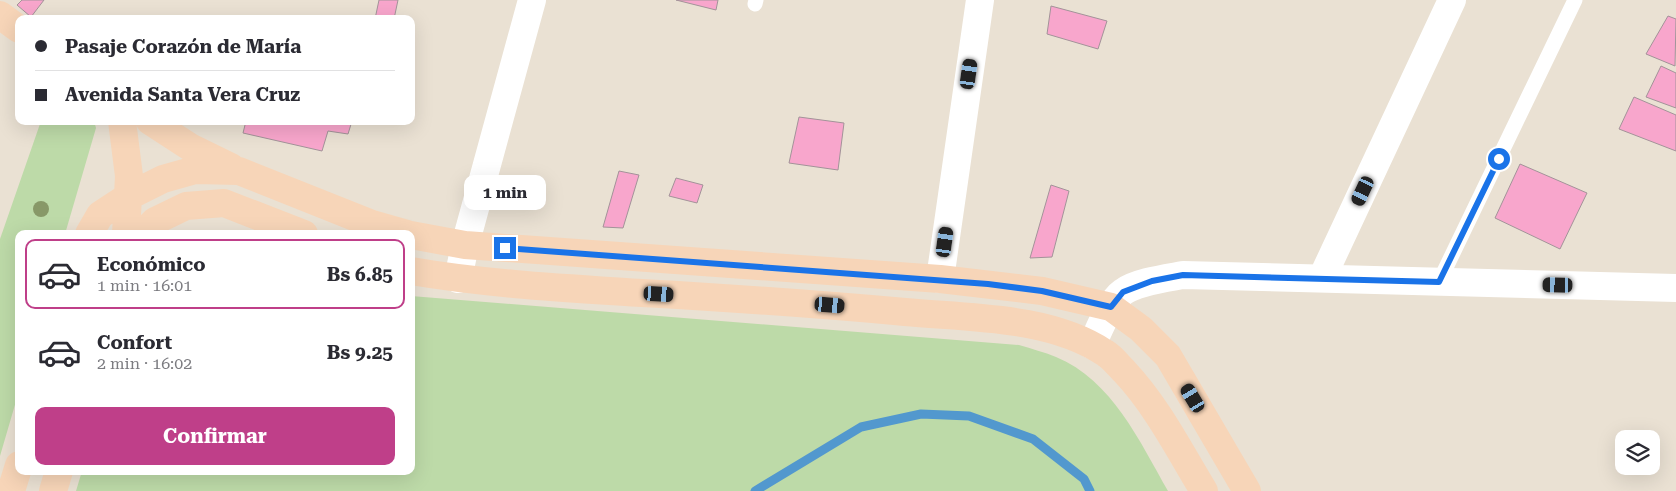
<!DOCTYPE html>
<html lang="es">
<meta charset="utf-8">
<style>
:root{--surface:#fff;--page:#f2f2f3;--text:#2b2b33;--muted:#7c7c81;--line:#e1e1e2;--accent:#bf3f89}
body{margin:0;font-family:"Roboto Serif",serif;background:var(--page);color:var(--text);height:100vh;display:flex;flex-direction:column;font-size:19px;white-space:nowrap}
*{box-sizing:border-box;margin:0}
p{font-size:16px;color:var(--muted)}
.icon{flex:none;width:28px;height:28px;fill:none;stroke:currentColor;stroke-width:2;stroke-linecap:round;stroke-linejoin:round}
.map{position:relative;flex:1;overflow:hidden}
.details{position:absolute;left:15px;top:230px;width:400px;height:245px;display:flex;flex-direction:column;background:var(--surface);border-radius:10px;box-shadow:0 5px 20px #0002}
.details>*{flex:none}
.top-card{position:absolute;left:15px;top:15px;width:400px;height:110px;border-radius:10px;box-shadow:0 5px 20px #0002;display:grid;align-content:center;height:110px;padding:0 20px;background:var(--surface)}
.fabs{position:absolute;left:1615px;top:430px;display:grid;gap:10px}
.fabs a{display:grid;place-items:center;width:45px;height:45px;border-radius:10px;background:var(--surface);box-shadow:0 5px 20px #0002;font-size:25px}
.end{position:absolute;width:22px;height:22px;margin:-11px;border:6px solid #1a73e8;background:#fff;box-shadow:0 0 0 2px #fff}
.from{border-radius:50%}
.bubble{position:absolute;height:35px;border-radius:10px;background:var(--surface);box-shadow:0 5px 20px #0002;font-size:16px;font-weight:700;line-height:35px;text-align:center}
.car{position:absolute;width:15px;height:30px;margin:-15px -8px;border-radius:6px;box-shadow:0 0 4px 1px #0007;background:linear-gradient(#222 24%,#8ab4d8 0 40%,#222 0 76%,#8ab4d8 0 86%,#222 0)}
.top-card b{display:flex;align-items:center;gap:18px;height:48px;font-size:19px}
.top-card b+b{border-top:1px solid var(--line)}
.top-card i{width:12px;height:12px;background:var(--text)}
ul{padding:9px 0 0;list-style:none}
li{display:flex;align-items:center;gap:15px;height:70px;margin:0 10px 8px;padding:0 10px;border:2px solid transparent;border-radius:10px}
li div{flex:1}
li b{display:block;font-size:19px}
li em{font-style:normal;font-weight:700}
li.current{border-color:var(--accent)}
li>.icon{width:45px;height:45px;stroke-width:1.5}
.button{display:flex;gap:10px;margin-top:auto;padding:10px 20px}
.button a{flex:1;height:58px;border-radius:10px;background:var(--accent);color:#fff;font-size:20px;font-weight:700;line-height:58px;text-align:center}
.map>svg:first-child{display:block}
</style>
<div class="map">
<svg width="1676" height="491" viewBox="0 0 1676 491">
<rect width="100%" height="100%" fill="#eae1d3"/>
<path fill="#bddaa8" d="M41,121H94L96,128L65,234H19V391L0,456V239Z
M411,296L1019,345C1032,349 1044,352 1056,357C1112,380 1140,442 1168,491H76L82,471H411Z"/>
<g fill="none" stroke-linecap="round" stroke-linejoin="round">
<path stroke="#5298ce" stroke-width="9" d="M755,491L861,427L921,414L969,416L1033,439L1084,479L1090,491"/>
</g>
<path fill="#f8a6cc" stroke="#a39399" d="M22,0H44L31,17L17,5Z
M379,0H398L394,19H375Z
M676,0H718L716,10Z
M1051,6L1107,21L1098,49L1047,34Z
M1668,16L1676,19L1675,66L1646,54Z
M1661,66L1676,73V108L1646,97Z
M1634,97L1676,115V151L1619,129Z
M799,117L844,123L838,170L789,163Z
M246,121H352L348,134L328,131L322,151L243,133Z
M1520,164L1587,193L1560,249L1495,218Z
M619,171L639,175L623,228L603,227Z
M676,178L703,185L697,203L669,196Z
M1051,185L1069,191L1052,257L1030,258Z"/>
<g fill="none" stroke-linecap="round" stroke-linejoin="round">
<path stroke="#fff" stroke-width="15" d="M755,4L756,0
M1439,282L1575,0"/>
<path stroke="#fff" stroke-width="28" d="M1322,278L1452,0
M458,279L465,245L532,0
M940,279L980,0
M1092,345C1099,330 1110,301 1123,292C1136,282 1167,278 1183,275L1676,288"/>
<path stroke="#f7d5b8" stroke-width="28" d="M0,15L19,29
M122,121L129,176L126,234
M150,121L190,147L231,167
M89,234L100,215L129,196L163,179L195,170L239,171L372,224L407,234
M142,234L155,221L186,206L224,203L304,234
M411,235L465,245L940,279L1042,291L1111,307L1141,329L1168,356L1247,491
M411,271C487,284 565,288 642,293C730,298 818,304 905,312C969,318 1050,316 1105,353C1112,357 1118,365 1124,371C1157,406 1179,450 1204,491
M11,491L19,465
M53,491L59,471"/>
</g>
<circle fill="#889868" cx="41" cy="209" r="8"/>
<g fill="none" stroke-linecap="round" stroke-linejoin="round">
<path stroke="#1a73e8" stroke-width="6" d="M505,248L988,284L1042,291L1111,307L1123,292L1152,281L1183,275L1439,282L1499,159"/>
</g>
</svg>
<div class="fabs">
<a><svg class="icon" aria-label="layers" viewBox="0 0 24 24"><path d="M12 4l9 5-9 5-9-5zM3 14l9 5 9-5"/></svg></a>
</div>
<i class="end from" style="left:1499px;top:159px"></i>
<i class="end" style="left:505px;top:248px"></i>
<div class="bubble" style="left:464px;top:175px;width:82px">1 min</div>
<i class="car" style="left:969px;top:74px;rotate:8deg"></i>
<i class="car" style="left:1363px;top:191px;rotate:205deg"></i>
<i class="car" style="left:945px;top:242px;rotate:8deg"></i>
<i class="car" style="left:1558px;top:285px;rotate:271deg"></i>
<i class="car" style="left:659px;top:294px;rotate:93deg"></i>
<i class="car" style="left:830px;top:305px;rotate:95deg"></i>
<i class="car" style="left:1193px;top:398px;rotate:329deg"></i>
<div class="top-card">
<b><i class="from"></i>Pasaje Corazón de María</b>
<b><i></i>Avenida Santa Vera Cruz</b>
</div>
<section class="details">
<ul>
<li class="current"><svg class="icon" aria-label="car" viewBox="0 0 24 24"><path d="M5 17H2v-5l4-1 3-4h7l3 4 3 1v5h-3M9 17h6M6 11h13"/><circle cx="7" cy="17" r="2"/><circle cx="17" cy="17" r="2"/></svg><div><b>Económico</b><p>1 min · 16:01</p></div><em>Bs 6.85</em></li>
<li><svg class="icon" aria-label="car" viewBox="0 0 24 24"><path d="M5 17H2v-5l4-1 3-4h7l3 4 3 1v5h-3M9 17h6M6 11h13"/><circle cx="7" cy="17" r="2"/><circle cx="17" cy="17" r="2"/></svg><div><b>Confort</b><p>2 min · 16:02</p></div><em>Bs 9.25</em></li>
</ul>
<div class="button"><a>Confirmar</a></div>
</section>
</div>
